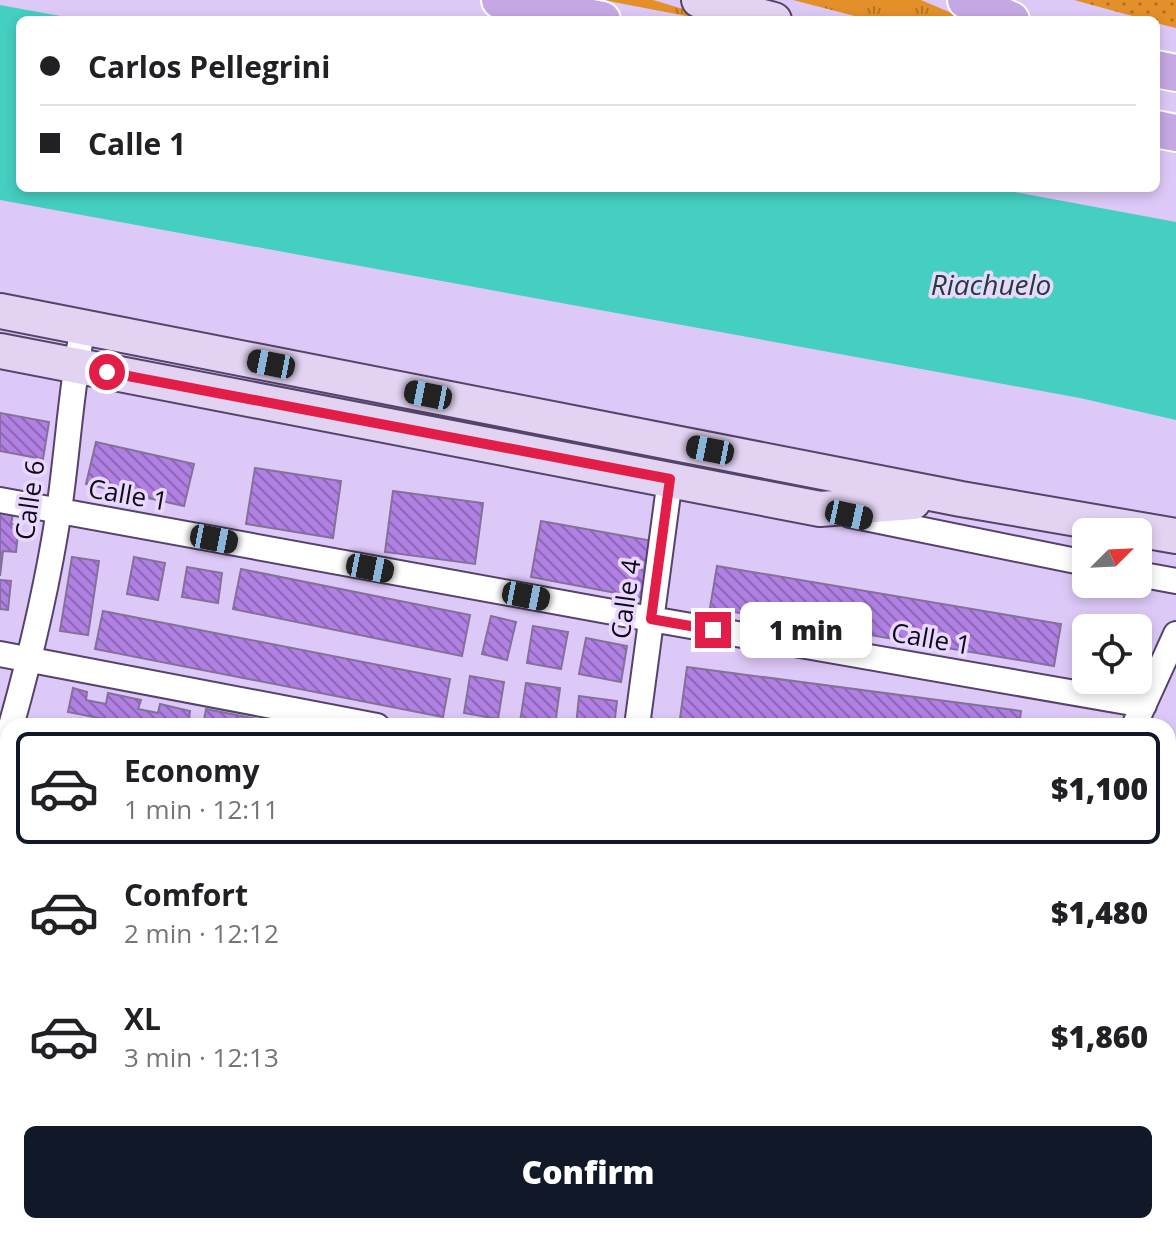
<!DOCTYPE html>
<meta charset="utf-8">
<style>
:root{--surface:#fff;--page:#f6f6f6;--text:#202124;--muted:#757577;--line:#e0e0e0;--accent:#111827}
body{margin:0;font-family:"Open Sans",sans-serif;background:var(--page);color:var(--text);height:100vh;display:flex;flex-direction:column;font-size:30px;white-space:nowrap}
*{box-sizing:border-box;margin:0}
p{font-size:26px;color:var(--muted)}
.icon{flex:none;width:44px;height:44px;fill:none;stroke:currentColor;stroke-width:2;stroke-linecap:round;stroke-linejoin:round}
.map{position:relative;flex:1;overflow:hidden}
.panel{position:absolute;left:0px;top:718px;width:1176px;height:516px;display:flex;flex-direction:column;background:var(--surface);border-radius:24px 24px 0 0;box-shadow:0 4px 12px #0003}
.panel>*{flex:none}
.banner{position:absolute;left:16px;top:16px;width:1144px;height:176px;border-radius:12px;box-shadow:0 4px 12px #0003;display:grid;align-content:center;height:176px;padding:0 24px;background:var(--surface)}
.needle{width:52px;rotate:66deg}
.tools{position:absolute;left:1072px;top:518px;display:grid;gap:16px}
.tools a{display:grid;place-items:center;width:80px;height:80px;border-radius:12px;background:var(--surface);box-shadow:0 4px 12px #0003;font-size:40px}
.end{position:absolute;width:36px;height:36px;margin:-18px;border:10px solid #e11d48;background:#fff;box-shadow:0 0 0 4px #fff}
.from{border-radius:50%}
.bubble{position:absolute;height:56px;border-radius:12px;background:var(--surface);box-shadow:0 4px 12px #0003;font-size:26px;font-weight:800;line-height:56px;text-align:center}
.car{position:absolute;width:24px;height:48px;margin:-24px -12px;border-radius:10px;box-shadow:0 0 6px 2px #0007;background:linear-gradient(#222 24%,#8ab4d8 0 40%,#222 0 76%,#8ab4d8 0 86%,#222 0)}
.banner b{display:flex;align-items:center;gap:28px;height:76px;font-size:30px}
.banner b+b{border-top:2px solid var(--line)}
.banner i{width:20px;height:20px;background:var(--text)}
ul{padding:14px 0 0;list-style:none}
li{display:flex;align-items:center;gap:24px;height:112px;margin:0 16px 12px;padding:0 8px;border:4px solid transparent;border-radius:12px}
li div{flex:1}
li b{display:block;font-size:30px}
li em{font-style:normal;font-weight:800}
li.on{border-color:var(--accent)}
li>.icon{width:72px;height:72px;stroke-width:1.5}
.cta{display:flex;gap:16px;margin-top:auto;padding:16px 24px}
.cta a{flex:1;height:92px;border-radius:12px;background:var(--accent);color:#fff;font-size:32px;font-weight:800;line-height:92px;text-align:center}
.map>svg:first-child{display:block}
</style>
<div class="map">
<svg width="1176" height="1234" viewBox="0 0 1176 1234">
<defs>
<pattern id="grass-tufts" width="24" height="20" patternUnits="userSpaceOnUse" patternTransform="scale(2)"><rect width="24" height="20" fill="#e38f2a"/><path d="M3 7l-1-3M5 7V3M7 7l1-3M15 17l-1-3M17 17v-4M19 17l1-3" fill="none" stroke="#b77323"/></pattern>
<pattern id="park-dots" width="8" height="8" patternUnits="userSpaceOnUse" patternTransform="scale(2)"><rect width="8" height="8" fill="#e38f2a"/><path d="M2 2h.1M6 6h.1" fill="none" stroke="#b77323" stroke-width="1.8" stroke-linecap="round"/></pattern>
<pattern id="building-back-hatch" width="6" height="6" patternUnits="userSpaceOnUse" patternTransform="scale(2)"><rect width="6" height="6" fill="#b080e3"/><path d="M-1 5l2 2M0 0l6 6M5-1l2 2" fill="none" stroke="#8e67b7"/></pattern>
</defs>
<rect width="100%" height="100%" fill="#ddc9f7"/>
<path fill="url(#grass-tufts)" d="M603,0H653L720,20H707Z
M793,0H921L968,20H870Z"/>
<path fill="url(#park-dots)" d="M1074,0H1176V28L1156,23V20H1147Z
M768,1226H871L868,1234H766Z"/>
<path fill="#44cfc1" d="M0,5L82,20H20V188H993L1176,222V420L1080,398L0,200Z"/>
<path fill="url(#building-back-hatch)" stroke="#83719a" stroke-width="2" d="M0,413L49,422L43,459L0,451Z
M96,442L194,464L184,506L86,484Z
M255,468L341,481L333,538L246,524Z
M393,491L483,503L475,564L385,552Z
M0,512L13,514L11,524L19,525L16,552L3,551L0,576Z
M541,521L653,541L643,598L531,577Z
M72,557L99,561L88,635L60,631Z
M134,557L165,563L158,600L127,594Z
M717,566L1061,624L1054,666L710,608Z
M187,567L222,573L218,603L182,597Z
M241,569L470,615L462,656L233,609Z
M0,580L11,581L8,610L0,609Z
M103,611L450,679L443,717L95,649Z
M491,616L516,622L507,660L482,654Z
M533,626L568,632L561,669L527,663Z
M586,638L627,646L621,682L579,674Z
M687,667L1021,711L1019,726H679Z
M470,676L504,682L498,719L464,713Z
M526,683L560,688L555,726L520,722Z
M73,688L87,692L86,700L106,704L108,693L141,700L138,709L158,713L160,704L190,711L189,719L200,722L199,726H103L104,719L68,712Z
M579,696L617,701L614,726H576Z
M206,709L292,726H203Z
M6,975L8,976V1076L3,1075L1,1082L0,988L3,989Z
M3,1222L8,1223V1226H17L43,1234H0Z
M102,1226H165L163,1234H127Z
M165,1226H189L201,1229L202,1226H224L222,1234H163Z
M224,1226H242L240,1234H222Z
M263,1226H284L282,1234H261Z
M284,1226H294L302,1229L301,1234H282Z
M612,1226H646L643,1234H609Z
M96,1228L116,1234H95Z"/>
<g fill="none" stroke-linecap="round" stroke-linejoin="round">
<g stroke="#55436a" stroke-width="28">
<path id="minor" d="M0,500L651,619L1144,705
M850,515L1086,563
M1138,574L1176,581
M0,654L377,726
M11,726C31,655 48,583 59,510C68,449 71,387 83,327
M637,726L670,479
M1134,726L1176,634
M0,791L8,739
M0,809L8,810
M1168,957L1176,960
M0,963L8,965
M0,1113L8,1115
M0,1142L8,1144
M318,1226L347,1234
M551,1234L552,1226
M911,1234L915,1226"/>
</g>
<g stroke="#55436a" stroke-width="38">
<path id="secondary" d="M699,0L774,20
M0,311L961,499L1176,536
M0,351L820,509L913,502"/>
</g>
<g stroke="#fff" stroke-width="40">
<path id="primary" d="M500,0L602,20
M966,0L1011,20
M1156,69L1176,73
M1156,129L1176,133"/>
</g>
<use href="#minor" stroke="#fff" stroke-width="24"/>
<use href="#secondary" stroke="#e2d3f2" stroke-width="34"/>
<use href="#primary" stroke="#c5a7e4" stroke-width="36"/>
</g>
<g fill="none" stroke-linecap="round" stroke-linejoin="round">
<path stroke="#e11d48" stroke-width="10" d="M107,372L670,479L651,619L713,630"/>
</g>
<g text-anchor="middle" stroke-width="7" stroke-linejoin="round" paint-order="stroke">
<g font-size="26" fill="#100918" stroke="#e9d8fe">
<text transform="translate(128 495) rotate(10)" y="9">Calle 1</text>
<text transform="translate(30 500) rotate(-82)" y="9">Calle 6</text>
<text transform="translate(626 599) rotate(-82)" y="9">Calle 4</text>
<text transform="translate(931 639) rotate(10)" y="9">Calle 1</text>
</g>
<g font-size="28" font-style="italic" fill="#213e3a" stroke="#e9d8fe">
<text x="991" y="295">Riachuelo</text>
</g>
</g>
</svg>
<div class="tools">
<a><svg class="needle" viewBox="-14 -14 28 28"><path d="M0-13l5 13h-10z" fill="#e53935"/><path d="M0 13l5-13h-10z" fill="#757577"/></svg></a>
<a><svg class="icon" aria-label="locate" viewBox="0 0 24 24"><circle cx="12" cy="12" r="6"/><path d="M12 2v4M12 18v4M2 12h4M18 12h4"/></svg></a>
</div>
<i class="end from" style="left:107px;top:372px"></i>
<i class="end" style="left:713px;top:630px"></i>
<div class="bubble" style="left:740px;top:602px;width:132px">1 min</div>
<i class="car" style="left:271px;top:364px;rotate:281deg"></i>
<i class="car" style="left:428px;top:395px;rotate:281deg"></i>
<i class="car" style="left:710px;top:450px;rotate:281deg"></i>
<i class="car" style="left:849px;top:515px;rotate:102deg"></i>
<i class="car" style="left:214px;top:539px;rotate:101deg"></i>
<i class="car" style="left:370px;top:568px;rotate:101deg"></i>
<i class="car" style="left:526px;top:596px;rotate:101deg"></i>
<div class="banner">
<b><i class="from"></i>Carlos Pellegrini</b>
<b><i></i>Calle 1</b>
</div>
<section class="panel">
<ul>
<li class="on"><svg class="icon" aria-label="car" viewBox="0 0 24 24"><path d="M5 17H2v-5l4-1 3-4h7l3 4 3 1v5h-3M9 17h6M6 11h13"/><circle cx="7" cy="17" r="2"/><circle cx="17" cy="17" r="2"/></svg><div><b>Economy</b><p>1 min · 12:11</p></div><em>$1,100</em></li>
<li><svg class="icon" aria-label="car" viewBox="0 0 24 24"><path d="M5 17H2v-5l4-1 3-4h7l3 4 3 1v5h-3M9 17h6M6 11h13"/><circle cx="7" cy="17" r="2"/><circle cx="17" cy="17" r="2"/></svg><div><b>Comfort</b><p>2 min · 12:12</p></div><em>$1,480</em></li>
<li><svg class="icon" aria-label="car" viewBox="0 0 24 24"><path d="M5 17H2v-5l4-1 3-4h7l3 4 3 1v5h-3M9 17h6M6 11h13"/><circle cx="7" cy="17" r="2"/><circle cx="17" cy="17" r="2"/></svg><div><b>XL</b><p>3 min · 12:13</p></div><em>$1,860</em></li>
</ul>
<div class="cta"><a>Confirm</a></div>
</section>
</div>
